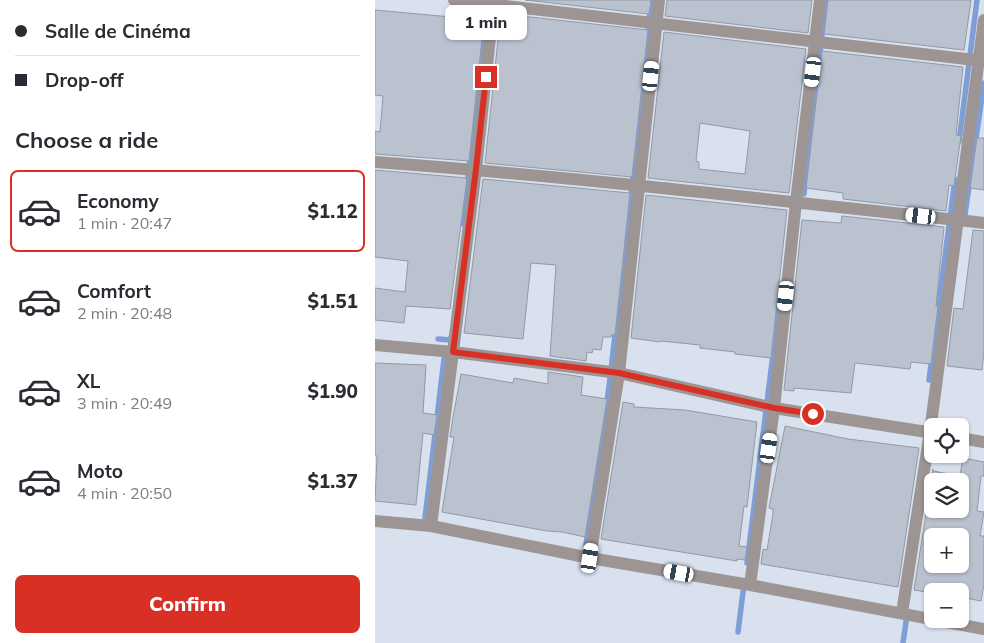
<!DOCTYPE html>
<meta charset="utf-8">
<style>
:root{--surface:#fff;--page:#f7f7f7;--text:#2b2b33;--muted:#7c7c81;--line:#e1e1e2;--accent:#d93025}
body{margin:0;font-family:Mulish,sans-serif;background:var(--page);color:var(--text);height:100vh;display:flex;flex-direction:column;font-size:19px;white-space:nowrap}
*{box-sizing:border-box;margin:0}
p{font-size:16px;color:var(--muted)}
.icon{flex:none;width:28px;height:28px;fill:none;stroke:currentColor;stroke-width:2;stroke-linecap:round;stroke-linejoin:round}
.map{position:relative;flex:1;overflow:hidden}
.side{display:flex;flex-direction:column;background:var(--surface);width:375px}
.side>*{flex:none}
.hud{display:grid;align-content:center;height:110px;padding:0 15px;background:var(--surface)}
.buttons{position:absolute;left:549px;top:418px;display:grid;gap:10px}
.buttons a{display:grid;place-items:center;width:45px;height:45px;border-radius:8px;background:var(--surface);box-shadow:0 1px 4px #0004;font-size:25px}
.end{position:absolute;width:22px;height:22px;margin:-11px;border:6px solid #d93025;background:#fff;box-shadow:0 0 0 2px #fff}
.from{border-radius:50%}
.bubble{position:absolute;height:35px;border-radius:8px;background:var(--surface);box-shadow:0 1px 4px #0004;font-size:16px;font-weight:800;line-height:35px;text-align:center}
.car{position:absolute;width:15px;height:30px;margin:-15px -8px;border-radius:6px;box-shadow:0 0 4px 1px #0007;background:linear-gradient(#fff 24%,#345 0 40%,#fff 0 76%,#345 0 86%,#fff 0)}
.hud b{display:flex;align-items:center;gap:18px;height:48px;font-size:19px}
.hud b+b{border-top:1px solid var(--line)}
.hud i{width:12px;height:12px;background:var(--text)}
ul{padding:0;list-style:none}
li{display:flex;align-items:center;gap:15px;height:82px;margin:0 10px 8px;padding:0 5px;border:2px solid transparent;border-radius:8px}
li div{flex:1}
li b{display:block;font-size:19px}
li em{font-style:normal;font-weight:800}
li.selected{border-color:var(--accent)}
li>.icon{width:45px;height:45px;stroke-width:1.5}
h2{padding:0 15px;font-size:22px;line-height:60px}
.cta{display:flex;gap:10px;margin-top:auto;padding:10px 15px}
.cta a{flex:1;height:58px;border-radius:8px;background:var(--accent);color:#fff;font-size:20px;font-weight:800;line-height:58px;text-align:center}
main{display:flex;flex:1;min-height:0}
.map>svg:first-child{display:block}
</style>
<main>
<section class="side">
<div class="hud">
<b><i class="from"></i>Salle de Cinéma</b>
<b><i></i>Drop-off</b>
</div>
<h2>Choose a ride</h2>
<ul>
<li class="selected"><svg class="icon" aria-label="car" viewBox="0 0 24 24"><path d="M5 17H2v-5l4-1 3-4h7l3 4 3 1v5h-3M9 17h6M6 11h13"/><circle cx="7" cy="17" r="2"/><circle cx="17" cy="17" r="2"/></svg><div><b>Economy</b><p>1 min · 20:47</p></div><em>$1.12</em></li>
<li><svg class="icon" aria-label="car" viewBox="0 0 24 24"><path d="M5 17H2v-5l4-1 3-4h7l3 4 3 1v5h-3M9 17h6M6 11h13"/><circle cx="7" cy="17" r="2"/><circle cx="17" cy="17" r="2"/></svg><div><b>Comfort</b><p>2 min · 20:48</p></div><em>$1.51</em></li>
<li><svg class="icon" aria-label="car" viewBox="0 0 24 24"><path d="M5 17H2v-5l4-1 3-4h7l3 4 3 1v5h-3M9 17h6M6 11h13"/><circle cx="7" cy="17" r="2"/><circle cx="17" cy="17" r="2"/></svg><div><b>XL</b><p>3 min · 20:49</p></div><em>$1.90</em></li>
<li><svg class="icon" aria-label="car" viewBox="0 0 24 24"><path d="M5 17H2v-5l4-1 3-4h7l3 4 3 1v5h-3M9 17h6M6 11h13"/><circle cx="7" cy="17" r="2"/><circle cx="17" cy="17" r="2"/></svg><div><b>Moto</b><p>4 min · 20:50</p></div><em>$1.37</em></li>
</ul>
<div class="cta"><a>Confirm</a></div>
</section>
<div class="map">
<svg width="609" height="643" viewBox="0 0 609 643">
<rect width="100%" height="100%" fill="#d9e1ef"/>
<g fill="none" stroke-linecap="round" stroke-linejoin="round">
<path stroke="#7f9ed6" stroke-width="5.5" d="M584,142L602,0
M429,194L451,0
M589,221L609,83
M88,224L111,4
M63,339L76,340V337
M554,380L580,179
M50,518L69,359
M211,545L234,387L256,195L276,0
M372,563L404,306
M363,632L369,584
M528,643L532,615"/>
</g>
<path fill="#bac2cf" stroke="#9199a5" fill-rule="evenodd" d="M150,0H276L274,14Z
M292,0H437L433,33L290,16Z
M453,0H596L589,50L449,34Z
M0,10L109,20L94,161L0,154V131L5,132L8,96L0,95Z
M128,14L273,30L257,177L110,163L125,21L127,22Z
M289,32L431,49L414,193L273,178ZM325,123L375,131L370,174L324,169V162L321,161Z
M447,51L588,67L581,135L586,136L579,186L574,185L571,211L468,199V193L431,188Z
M602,138H609V190L595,188Z
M0,170L92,178L75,309L31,306L29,323L0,320V288L30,292L33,261L0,257Z
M108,179L255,193L240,335H236V337H228L226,350L218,349L217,353L212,352L211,361L175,356L181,265L156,263L148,339L89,333Z
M271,195L412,210L396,358L360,354V352L325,348V345L286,341L285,342L256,338Z
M467,216L569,227L561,306H563L556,364L536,362L535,369L480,363L476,393L419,388V391L409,390L427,220L466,223Z
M598,230L609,231V352L607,370L572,366L579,308L588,309Z
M0,363L51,365L48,413L62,415L59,435L48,433L41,505L0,501L2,456L0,455Z
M173,372L208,377L206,395L232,399L210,537L187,532L172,531L67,512L79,437H75L78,417L86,374L138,383L139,378L173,384Z
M248,402L259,404V407L310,410L382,422L372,507L369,506L364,546L372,547L370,560L362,559V561L226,539Z
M410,426L473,439L544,448L523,587L386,564L388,549L392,550L398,514V509L394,508Z
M588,458L609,462V476H606L602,511L609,512L605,536H609V584L606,601L591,598L592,591H558V593L539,590L558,469V471L585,476ZM558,481H585V509H558ZM558,536H585V564H558Z"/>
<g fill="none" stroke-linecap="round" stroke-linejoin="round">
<path stroke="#9d9594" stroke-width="12" d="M79,0L609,61
M0,162C204,177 406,201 609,223
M0,345L78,352L244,373L399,408L558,433
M585,438L609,442
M0,521L56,526L215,558L375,585L609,629
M56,526L101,169L119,0
M215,558L244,373L284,0
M375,585L399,408L421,202L445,0
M527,613L555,432L609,20"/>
</g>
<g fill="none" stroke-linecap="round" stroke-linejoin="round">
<path stroke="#d93025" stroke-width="6" d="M111,77L101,169L78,352L244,373L399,408L438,414"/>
</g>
</svg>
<div class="buttons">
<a><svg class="icon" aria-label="locate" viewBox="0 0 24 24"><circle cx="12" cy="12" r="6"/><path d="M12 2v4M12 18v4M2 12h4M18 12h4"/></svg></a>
<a><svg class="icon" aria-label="layers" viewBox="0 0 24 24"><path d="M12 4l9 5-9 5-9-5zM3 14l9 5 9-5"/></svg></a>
<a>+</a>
<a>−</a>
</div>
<i class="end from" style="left:438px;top:414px"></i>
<i class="end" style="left:111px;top:77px"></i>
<div class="bubble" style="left:70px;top:5px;width:82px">1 min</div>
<i class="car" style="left:438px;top:72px;rotate:187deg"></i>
<i class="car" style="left:276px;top:76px;rotate:6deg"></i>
<i class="car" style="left:546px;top:216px;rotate:277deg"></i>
<i class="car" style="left:411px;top:296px;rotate:186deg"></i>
<i class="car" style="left:394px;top:448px;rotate:8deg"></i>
<i class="car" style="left:215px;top:558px;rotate:9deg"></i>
<i class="car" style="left:304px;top:573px;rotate:280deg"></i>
</div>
</main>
